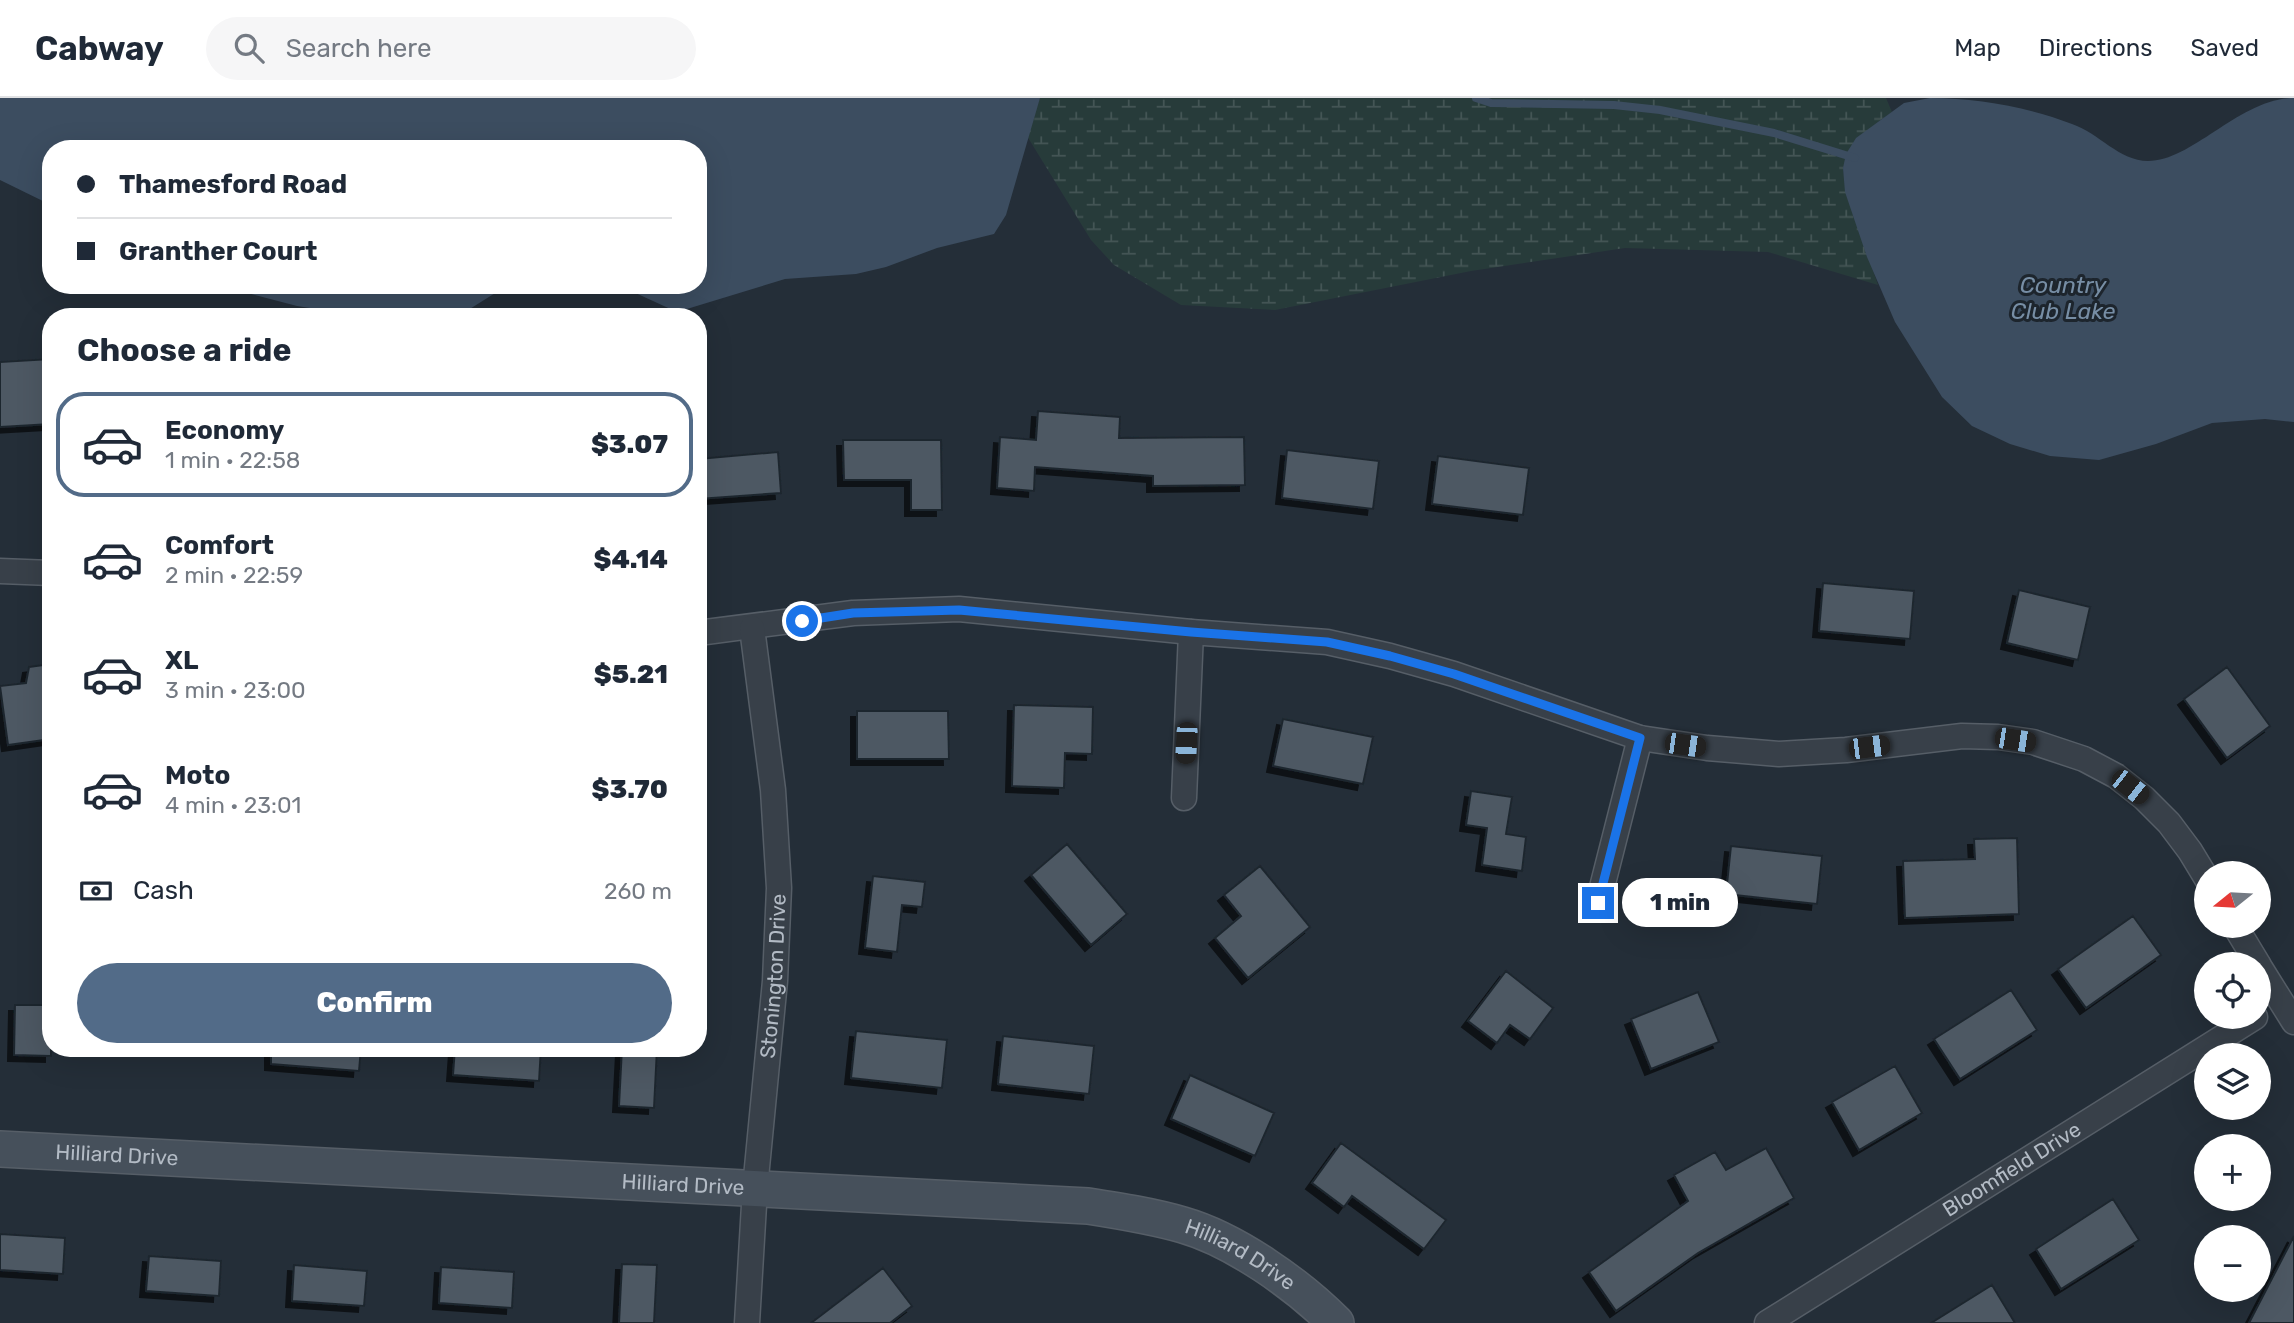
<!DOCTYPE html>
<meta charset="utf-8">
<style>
:root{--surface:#fff;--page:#f6f6f7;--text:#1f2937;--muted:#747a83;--line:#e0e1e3;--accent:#526b88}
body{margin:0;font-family:Rubik,sans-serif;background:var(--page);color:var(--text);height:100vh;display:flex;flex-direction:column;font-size:26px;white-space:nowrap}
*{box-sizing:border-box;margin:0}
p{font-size:23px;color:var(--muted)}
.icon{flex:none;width:38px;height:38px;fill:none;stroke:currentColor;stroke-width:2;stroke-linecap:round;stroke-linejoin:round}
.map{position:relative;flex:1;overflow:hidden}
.drawer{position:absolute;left:42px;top:210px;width:665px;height:749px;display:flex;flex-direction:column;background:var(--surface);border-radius:28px;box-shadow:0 7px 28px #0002}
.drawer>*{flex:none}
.top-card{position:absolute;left:42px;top:42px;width:665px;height:154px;border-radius:28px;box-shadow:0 7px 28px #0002;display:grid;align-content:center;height:154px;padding:0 35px;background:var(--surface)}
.needle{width:46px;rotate:252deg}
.buttons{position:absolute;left:2194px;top:763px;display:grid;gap:14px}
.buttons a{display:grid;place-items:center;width:77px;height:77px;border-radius:50%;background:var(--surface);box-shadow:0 7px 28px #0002;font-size:35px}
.end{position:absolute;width:32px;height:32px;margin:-16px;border:9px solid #1a73e8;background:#fff;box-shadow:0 0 0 4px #fff}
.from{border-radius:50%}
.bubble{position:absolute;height:49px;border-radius:24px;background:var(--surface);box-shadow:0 7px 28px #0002;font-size:23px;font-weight:800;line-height:49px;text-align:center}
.car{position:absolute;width:21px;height:42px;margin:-21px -10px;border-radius:9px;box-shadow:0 0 5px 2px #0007;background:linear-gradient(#222 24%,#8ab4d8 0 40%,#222 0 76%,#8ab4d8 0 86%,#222 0)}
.top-card b{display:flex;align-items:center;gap:24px;height:66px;font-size:26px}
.top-card b+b{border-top:2px solid var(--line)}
.top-card i{width:18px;height:18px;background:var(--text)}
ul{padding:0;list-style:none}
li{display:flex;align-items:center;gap:21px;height:105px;margin:0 14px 10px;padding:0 21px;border:4px solid transparent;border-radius:28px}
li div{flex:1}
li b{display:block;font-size:26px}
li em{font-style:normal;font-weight:800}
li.current{border-color:var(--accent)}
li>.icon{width:63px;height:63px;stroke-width:1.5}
h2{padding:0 35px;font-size:32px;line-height:84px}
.pay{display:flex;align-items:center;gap:18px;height:77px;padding:0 35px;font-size:26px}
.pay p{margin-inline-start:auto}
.cta{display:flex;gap:14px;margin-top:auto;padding:14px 35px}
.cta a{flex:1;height:80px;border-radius:42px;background:var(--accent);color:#fff;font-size:28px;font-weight:800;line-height:80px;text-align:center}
header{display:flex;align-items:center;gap:42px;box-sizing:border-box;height:98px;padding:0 35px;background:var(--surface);border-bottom:2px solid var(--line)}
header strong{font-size:33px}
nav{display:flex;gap:38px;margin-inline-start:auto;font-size:24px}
.search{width:490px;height:63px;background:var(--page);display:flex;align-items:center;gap:18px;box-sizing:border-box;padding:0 24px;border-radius:38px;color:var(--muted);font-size:26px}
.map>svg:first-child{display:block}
</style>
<header>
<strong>Cabway</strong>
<div class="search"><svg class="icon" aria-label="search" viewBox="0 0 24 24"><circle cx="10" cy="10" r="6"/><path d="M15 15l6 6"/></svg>Search here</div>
<nav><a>Map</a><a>Directions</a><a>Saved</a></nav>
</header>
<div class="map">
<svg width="2294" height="1225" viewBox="0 0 2294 1225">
<defs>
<pattern id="wetland-marsh" width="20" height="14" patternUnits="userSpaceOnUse" patternTransform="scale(1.75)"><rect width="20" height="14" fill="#273b3a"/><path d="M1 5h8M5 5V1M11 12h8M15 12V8" fill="none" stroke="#455"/></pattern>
<filter id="shadow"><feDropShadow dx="-6" dy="6" stdDeviation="0" flood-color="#0009"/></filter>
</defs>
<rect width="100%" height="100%" fill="#242e38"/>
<path fill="url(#wetland-marsh)" d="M1040,0H1886L1892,14L1878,24L1843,70L1846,94L1878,187L1768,154L1625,150L1471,173L1275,212L1181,207L1114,167L1091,142L1027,38Z"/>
<path fill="#3c4d60" d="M0,0H1040L1006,117L994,136L937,150L886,169L856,176L785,181L677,214L618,187H698V51H51V107L0,82Z
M1930,0C1978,0 2027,9 2072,26C2099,35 2119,63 2148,63C2193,63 2240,0 2294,0V324L2265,321L2212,325L2156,346L2099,362L2050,358L2010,346L1972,328L1942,299L1895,224L1867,159L1845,94L1843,70L1846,56L1856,40L1904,5Z
M217,187H508L457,219H367L297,208Z"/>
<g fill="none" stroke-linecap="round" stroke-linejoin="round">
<path stroke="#3c4d60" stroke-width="8" d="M1476,0L1491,5L1614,7L1660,12L1774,35L1855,60"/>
</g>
<path fill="#4d5964" stroke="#1f272f" stroke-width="2" filter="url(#shadow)" d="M51,261V326L0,329V264Z
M1038,313L1120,319L1119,340L1244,339L1245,387L1153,388V378L1035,369L1034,393L997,390L1000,339L1036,342Z
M843,342H941L942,412H911V382H844Z
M1287,352L1379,363L1373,411L1282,400Z
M778,354L781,395L698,401V361Z
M1438,358L1529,370L1523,417L1432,406Z
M1823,485L1914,493L1910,541L1819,533Z
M2019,492L2090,509L2078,562L2007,545Z
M51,566V641L8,647L0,588L26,585L29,569Z
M2227,569L2270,628L2227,660L2184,601Z
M1014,607L1093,609L1092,656L1065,655L1064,690L1012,688Z
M857,613H948L949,661H857Z
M1283,621L1373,639L1363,686L1273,668Z
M1471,693L1512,699L1506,736L1526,739L1522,773L1482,767L1487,730L1466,727Z
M2017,740L2019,816L1905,820L1903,763L1975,761L1974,741Z
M1067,746L1127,816L1091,847L1031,777Z
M1731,748L1822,758L1817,806L1726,796Z
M1260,768L1310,829L1248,880L1215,840L1241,818L1224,797Z
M873,778L925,784L922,809L902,807L897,854L865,850Z
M2133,818L2161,857L2086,910L2058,871Z
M1506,873L1553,910L1530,941L1510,927L1497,945L1468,923Z
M2011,892L2037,932L1960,981L1934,941Z
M1698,894L1719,944L1651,971L1631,921Z
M15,907H51V958L14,957Z
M856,933L947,942L942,990L851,980Z
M1003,938L1094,948L1089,996L998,986Z
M271,950H361L359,973L271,966Z
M455,950H541L539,983L453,977Z
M622,950H657L654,1010L619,1008Z
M1895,968L1922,1015L1859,1052L1832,1004Z
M1190,977L1274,1015L1255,1058L1171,1021Z
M1341,1045L1446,1122L1424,1151L1352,1098L1344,1109L1312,1085Z
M1766,1050L1794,1100L1698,1155L1616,1213L1589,1174L1688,1103L1674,1077L1715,1054L1726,1072Z
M2113,1101L2139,1142L2061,1191L2036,1151Z
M0,1136L65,1140L63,1176L0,1172Z
M2294,1138V1225H2249Z
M149,1158L221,1163L219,1198L146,1193Z
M622,1166L657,1167L654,1225H619Z
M294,1167L367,1173L364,1208L292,1203Z
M441,1169L514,1174L512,1210L439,1205Z
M883,1170L912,1208L890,1225H811Z
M1992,1187L2015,1225H1931Z"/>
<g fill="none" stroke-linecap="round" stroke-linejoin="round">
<g stroke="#565e67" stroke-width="27">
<g id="street">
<path d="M0,473L51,475"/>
<path d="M698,535L853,515L959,511L1191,534L1327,544L1390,558L1454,576L1640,640L1707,650L1779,656L1846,652L1962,638L1998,639L2033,644L2084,661L2116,678L2144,700L2169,725L2190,753L2207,781"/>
<path d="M1184,700L1191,534"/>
<path d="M1598,805L1640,640"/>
<path d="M2235,828L2258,866"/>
<path d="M2259,868L2294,924"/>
<path id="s1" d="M747,1225L755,1090L775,883L779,790L773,692L752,530"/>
<path id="s2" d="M1767,1225L2255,919"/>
</g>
</g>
<g stroke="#565e67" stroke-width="38">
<g id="secondary">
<path id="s3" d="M0,1051L1088,1108C1120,1113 1152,1118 1183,1127C1235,1142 1297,1186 1336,1225"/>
</g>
</g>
<use href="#street" stroke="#384049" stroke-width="24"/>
<use href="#secondary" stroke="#46505b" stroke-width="35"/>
</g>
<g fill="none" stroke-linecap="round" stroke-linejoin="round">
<path stroke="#1a73e8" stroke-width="9" d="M802,523L853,515L959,512L1191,534L1327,544L1390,558L1454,576L1640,640L1598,805"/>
</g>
<g text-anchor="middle" stroke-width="6" stroke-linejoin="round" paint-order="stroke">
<g font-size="21" fill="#b3bbc5" stroke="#1d252d">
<text dy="7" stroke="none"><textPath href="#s1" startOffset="348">Stonington Drive</textPath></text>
<text dy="7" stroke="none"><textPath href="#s3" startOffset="117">Hilliard Drive</textPath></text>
<text dy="7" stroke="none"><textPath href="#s2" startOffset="289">Bloomfield Drive</textPath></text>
<text dy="7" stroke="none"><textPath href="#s3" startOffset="684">Hilliard Drive</textPath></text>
<text dy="7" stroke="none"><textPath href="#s3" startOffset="1251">Hilliard Drive</textPath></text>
</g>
<g font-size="23" font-style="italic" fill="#778ea5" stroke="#1d252d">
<text x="2063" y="195">Country<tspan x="2063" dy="26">Club Lake</tspan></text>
</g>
</g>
</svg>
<div class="buttons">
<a><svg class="needle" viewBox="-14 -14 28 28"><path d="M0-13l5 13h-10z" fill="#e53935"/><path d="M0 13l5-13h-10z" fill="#747a83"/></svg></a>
<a><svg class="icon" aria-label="locate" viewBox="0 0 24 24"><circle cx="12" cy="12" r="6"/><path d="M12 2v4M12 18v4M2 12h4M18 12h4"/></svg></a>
<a><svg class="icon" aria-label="layers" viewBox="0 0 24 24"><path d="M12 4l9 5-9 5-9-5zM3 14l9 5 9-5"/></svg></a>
<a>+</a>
<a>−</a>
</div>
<i class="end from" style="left:802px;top:523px"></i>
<i class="end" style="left:1598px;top:805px"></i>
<div class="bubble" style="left:1622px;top:780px;width:116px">1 min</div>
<i class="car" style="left:2015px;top:642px;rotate:99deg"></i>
<i class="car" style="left:1186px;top:645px;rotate:183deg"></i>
<i class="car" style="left:1685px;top:647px;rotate:98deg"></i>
<i class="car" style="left:1869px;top:649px;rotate:83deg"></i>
<i class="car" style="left:2130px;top:689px;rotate:128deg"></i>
<div class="top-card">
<b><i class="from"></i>Thamesford Road</b>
<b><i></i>Granther Court</b>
</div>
<section class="drawer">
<h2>Choose a ride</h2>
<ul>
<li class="current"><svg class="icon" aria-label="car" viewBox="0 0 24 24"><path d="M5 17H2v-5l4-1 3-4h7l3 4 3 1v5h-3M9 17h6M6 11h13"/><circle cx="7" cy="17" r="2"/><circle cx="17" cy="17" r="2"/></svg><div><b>Economy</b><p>1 min · 22:58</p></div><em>$3.07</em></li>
<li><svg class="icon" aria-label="car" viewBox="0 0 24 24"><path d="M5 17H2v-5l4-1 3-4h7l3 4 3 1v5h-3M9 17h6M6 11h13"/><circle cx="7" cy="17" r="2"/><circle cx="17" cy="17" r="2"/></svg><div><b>Comfort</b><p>2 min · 22:59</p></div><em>$4.14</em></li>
<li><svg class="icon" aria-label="car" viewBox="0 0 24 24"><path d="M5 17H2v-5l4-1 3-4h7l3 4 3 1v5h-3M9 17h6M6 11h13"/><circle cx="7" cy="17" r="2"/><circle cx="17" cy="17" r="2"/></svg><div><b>XL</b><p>3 min · 23:00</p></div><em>$5.21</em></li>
<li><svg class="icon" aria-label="car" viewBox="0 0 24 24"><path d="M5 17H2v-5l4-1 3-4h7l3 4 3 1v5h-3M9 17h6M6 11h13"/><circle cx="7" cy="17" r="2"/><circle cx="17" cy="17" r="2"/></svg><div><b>Moto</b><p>4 min · 23:01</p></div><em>$3.70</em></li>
</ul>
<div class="pay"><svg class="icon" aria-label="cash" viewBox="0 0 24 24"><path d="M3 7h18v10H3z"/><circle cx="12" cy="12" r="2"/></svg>Cash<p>260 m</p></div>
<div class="cta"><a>Confirm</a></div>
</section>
</div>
